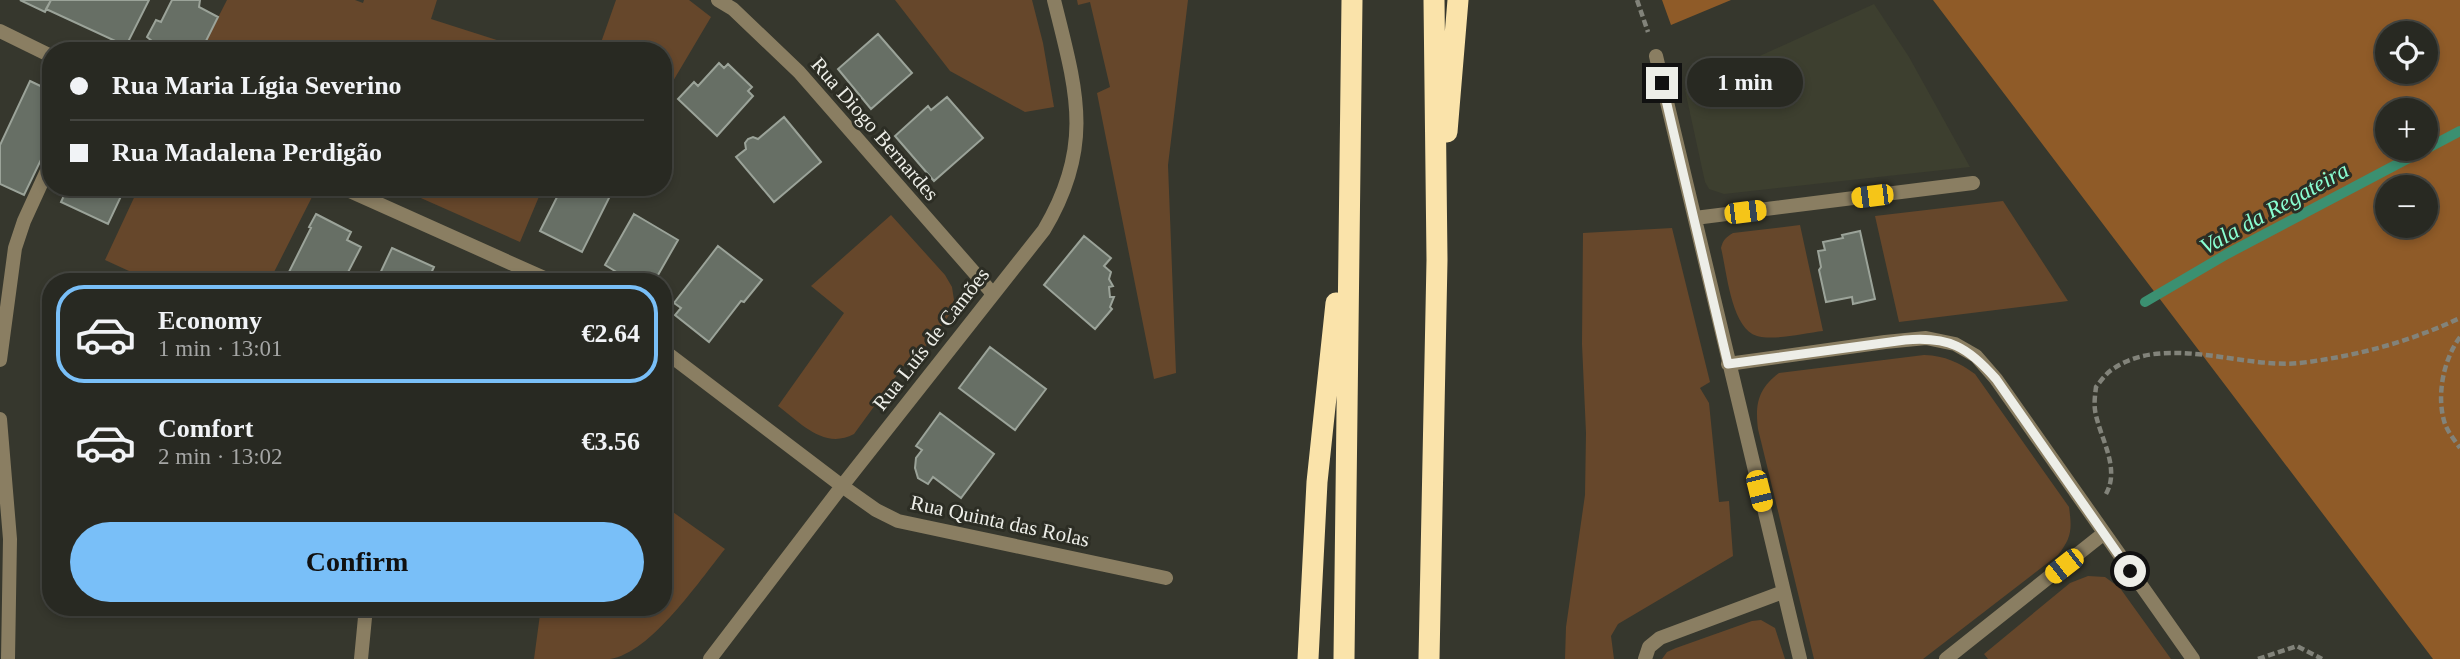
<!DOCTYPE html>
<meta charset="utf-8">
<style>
:root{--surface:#282922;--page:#34352f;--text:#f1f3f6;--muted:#a5a6a5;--line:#444540;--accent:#79bff8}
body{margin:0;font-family:Georgia,serif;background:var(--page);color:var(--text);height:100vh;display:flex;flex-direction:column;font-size:26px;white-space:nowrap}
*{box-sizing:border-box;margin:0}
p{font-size:23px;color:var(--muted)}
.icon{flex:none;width:38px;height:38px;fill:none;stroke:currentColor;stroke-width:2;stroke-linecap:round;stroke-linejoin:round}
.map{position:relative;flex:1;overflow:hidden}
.panel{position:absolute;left:42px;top:273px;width:630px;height:343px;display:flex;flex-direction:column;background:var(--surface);border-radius:28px;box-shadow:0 4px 10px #0003,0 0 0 2px var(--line)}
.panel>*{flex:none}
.guide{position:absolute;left:42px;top:42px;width:630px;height:154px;border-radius:28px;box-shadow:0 4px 10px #0003,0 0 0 2px var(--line);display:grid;align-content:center;height:154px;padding:0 28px;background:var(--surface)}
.tools{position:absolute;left:2375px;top:21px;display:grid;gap:14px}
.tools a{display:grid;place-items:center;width:63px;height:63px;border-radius:50%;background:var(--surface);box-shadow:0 4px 10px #0003,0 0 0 2px var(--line);font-size:35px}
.end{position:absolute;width:32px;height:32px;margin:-16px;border:9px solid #edeee8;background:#111;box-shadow:0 0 0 4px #111}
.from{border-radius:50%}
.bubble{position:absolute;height:49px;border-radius:24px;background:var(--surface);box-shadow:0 4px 10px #0003,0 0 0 2px var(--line);font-size:23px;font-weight:600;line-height:49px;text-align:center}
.car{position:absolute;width:21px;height:42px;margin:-21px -10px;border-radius:9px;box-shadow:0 0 5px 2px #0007;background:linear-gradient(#f5c518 24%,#345 0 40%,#f5c518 0 76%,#345 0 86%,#f5c518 0)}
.guide b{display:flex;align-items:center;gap:24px;height:66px;font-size:26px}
.guide b+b{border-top:2px solid var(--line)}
.guide i{width:18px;height:18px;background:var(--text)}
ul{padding:12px 0 0;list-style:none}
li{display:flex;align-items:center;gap:21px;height:98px;margin:0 14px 10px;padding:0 14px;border:4px solid transparent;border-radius:28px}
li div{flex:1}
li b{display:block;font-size:26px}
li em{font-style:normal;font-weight:600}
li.active{border-color:var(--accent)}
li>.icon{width:63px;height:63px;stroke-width:1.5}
.cta{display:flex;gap:14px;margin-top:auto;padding:14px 28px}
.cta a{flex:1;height:80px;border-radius:42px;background:var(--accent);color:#111;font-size:28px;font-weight:600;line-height:80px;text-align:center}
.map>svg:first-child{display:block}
</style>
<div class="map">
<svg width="2460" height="659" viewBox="0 0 2460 659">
<rect width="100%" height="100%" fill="#36372d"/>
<path fill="#3d3f2f" d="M1874,4L1909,57L1970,167L1724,194L1709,189L1705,182L1685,90Z"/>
<path fill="#66472b" d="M227,0H355L363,3L364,0H437L431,19L512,45L510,51H201Z
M616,0H689L711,17L663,98V51H598Z
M895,0H1032L1043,43L1054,107L1025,112L950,71Z
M1077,0H1188L1168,165L1176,373L1154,379L1097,93L1110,87L1090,2L1078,5Z
M139,187H292L312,197L269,282H153L105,260Z
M396,187H543L520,242Z
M2003,201L2068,301L1899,322L1875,216Z
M891,215L945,275L952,287L954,300L951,312L944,323L909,367L905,364L854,434C824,450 801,423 778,406L844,313L811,286Z
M1800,225L1823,331C1805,333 1774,341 1757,336C1731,328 1727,272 1721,248C1723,240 1726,237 1733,233Z
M1672,228L1710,382L1700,388L1709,403L1719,502L1729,501L1733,556L1618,624L1611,636L1614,659H1565L1566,627L1585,495L1586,433L1582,344L1583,233Z
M1924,355C1946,356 1958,362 1975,374L2069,507C2072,529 2072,537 2058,555L1923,659H1814L1758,429C1755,404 1758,389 1779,373Z
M663,505L725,549C699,581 651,653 610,659C586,659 559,659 534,659L541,607H663Z
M2088,576L2105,577L2120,588L2171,659H1988L1984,654L2070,583Z
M1761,620L1775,628L1785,659H1662L1667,652L1676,648L1752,621Z"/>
<path fill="#8f5b28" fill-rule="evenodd" d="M1662,0H1731L1671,25Z
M1933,0H2460V659H2433ZM2387,33H2426V72H2387ZM2387,110H2426V149H2387ZM2387,187H2426V226H2387Z"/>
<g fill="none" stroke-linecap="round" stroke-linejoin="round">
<path stroke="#3b9071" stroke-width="10" d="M2145,302L2227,254L2460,131"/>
</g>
<path fill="#676f65" stroke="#9ba399" stroke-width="2" d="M20,0H51L45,12Z
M51,0H149L126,46L46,9Z
M172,0H200L199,7L218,17L201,51H147L152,41L147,37L156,20L161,22Z
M878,34L912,73L871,109L838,69Z
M719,63L724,68L728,64L752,87L748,91L753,96L717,136L678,99L694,82L698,86Z
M30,81L51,91V139L24,195L0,184V145Z
M947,97L983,138L934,181L895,136L928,106L931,110Z
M784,117L821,162L774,202L736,157L746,149L745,143L748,139L753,137L758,139Z
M68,187H122L121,190L123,192L108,224L61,202Z
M562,187H597L611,194L582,252L540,231Z
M316,214L351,232L347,240L361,247L343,282H284L311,228L309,227Z
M634,214L678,240L654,282H633L605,265Z
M1860,231L1875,299L1853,304L1852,297L1826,302L1819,270L1821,267L1818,251L1825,250L1823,242L1843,238L1842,235Z
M1084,236L1111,258L1104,266L1111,272L1109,279L1113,286L1109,287L1110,297H1114L1110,307L1112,309L1095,329L1044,285Z
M718,246L762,280L744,302L741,301L709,342L675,315L681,308L674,303Z
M392,248L434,267L427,282H376Z
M990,347L1046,389L1015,430L959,388Z
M940,413L994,454L961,498L933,477L928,484L918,478L915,468L916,458L922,450L916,446Z"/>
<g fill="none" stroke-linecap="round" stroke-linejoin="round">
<path stroke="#82837a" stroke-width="4.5" stroke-dasharray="7 3.5" stroke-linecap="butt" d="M1637,0L1648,32
M2460,337C2443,360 2436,397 2445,424C2448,432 2455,441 2460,448
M2106,494C2121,467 2099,437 2095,410C2094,403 2095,395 2096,387C2100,382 2105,375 2110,371C2162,332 2241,369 2300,363C2357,356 2409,342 2460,318
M2258,659L2297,646L2322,659"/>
<path stroke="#8a7e62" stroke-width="14" d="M0,360L15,248L24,221L51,162
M0,419L10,539L8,659"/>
<path stroke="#8a7e62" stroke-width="14" d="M718,0L733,9L799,72L993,294
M0,31L51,56
M1656,56L1800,659
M341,187L553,282
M1695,218L1973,183
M663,350L842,486L876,510L898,521L1166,578
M1728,364L1885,342L1926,338L1955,344L1976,356L1996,379L2193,659
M361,659L366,607
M710,659L842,486L1044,230C1095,145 1076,89 1054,0
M1645,659L1649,647L1660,638L1783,592
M1946,659L2103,534"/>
<path stroke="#fae3aa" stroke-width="21" d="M1447,132L1458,0
M1308,659L1317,482L1336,303
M1344,659L1352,0
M1429,659L1437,260L1434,0"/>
</g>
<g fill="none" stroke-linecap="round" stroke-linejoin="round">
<path stroke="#edeee8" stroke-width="9" d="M1662,83L1728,364L1905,340C1949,336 1968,347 1996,379L2130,571"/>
</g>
<g text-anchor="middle" stroke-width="6" stroke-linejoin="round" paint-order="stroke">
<g font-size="21" fill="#edeee8" stroke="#2c2d24">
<text transform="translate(875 129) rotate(49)" y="7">Rua Diogo Bernardes</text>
<text transform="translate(931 339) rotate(-52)" y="7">Rua Luís de Camões</text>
<text transform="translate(1000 521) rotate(12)" y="7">Rua Quinta das Rolas</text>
</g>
<g font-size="23" font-style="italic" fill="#89fed1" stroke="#2c2d24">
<text transform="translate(2274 208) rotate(-29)" y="8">Vala da Regateira</text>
</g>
</g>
</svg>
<div class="tools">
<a><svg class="icon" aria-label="locate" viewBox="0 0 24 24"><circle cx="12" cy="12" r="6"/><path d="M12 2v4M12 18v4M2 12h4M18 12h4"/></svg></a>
<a>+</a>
<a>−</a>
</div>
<i class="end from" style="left:2130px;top:571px"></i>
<i class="end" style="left:1662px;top:83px"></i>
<div class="bubble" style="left:1687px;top:58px;width:116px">1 min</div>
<i class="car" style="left:1872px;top:196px;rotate:263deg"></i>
<i class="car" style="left:1745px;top:212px;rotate:83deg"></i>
<i class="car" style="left:1759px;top:491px;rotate:166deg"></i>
<i class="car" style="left:2064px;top:566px;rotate:232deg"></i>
<div class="guide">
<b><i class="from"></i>Rua Maria Lígia Severino</b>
<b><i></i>Rua Madalena Perdigão</b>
</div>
<section class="panel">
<ul>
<li class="active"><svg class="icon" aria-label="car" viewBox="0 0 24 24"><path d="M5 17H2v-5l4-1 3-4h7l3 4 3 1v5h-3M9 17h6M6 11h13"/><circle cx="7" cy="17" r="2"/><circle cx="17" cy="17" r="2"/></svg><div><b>Economy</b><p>1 min · 13:01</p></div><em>€2.64</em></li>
<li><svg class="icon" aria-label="car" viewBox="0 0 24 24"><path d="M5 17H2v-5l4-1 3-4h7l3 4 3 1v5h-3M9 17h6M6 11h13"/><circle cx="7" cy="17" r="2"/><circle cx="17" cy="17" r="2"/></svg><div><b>Comfort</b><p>2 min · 13:02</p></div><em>€3.56</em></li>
</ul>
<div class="cta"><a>Confirm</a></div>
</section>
</div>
